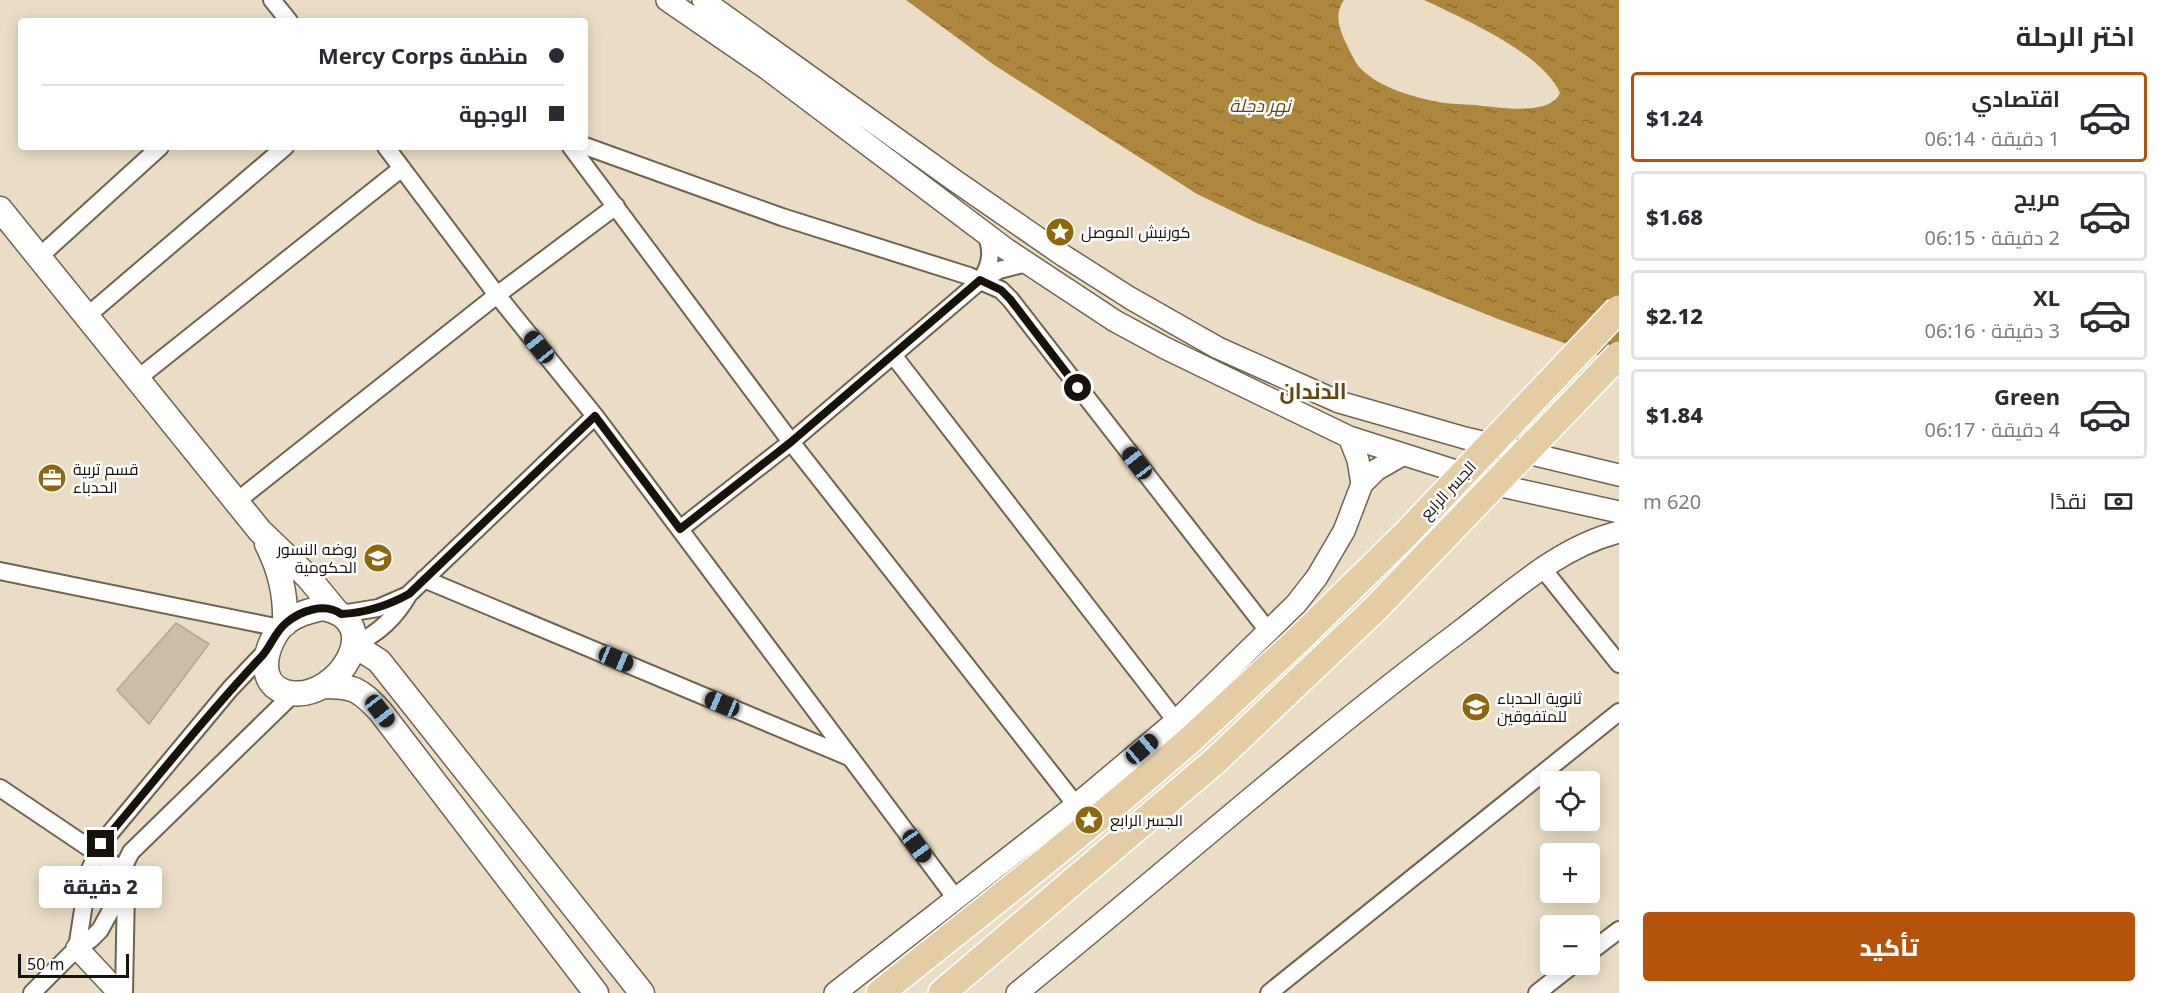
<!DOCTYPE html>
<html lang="ar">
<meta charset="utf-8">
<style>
:root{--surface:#fff;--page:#f7f7f7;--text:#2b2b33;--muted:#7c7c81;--line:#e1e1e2;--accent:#b45309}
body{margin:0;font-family:"Noto Sans",Cairo,sans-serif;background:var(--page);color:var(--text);direction:rtl;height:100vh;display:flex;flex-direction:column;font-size:22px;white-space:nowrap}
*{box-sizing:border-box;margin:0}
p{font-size:20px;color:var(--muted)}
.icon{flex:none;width:33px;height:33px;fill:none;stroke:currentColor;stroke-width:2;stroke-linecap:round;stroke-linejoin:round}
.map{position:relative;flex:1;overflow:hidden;direction:ltr}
.drawer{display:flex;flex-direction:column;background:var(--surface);width:540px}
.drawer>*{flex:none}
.top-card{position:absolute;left:18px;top:18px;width:570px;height:132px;border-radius:6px;box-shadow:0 3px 15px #0003;direction:rtl;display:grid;align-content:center;height:132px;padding:0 24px;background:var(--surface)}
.fabs{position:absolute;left:1540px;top:771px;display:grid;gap:12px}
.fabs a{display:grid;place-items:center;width:60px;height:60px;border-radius:6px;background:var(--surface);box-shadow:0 3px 15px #0003;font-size:30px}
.scale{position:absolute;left:18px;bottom:15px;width:111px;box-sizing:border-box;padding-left:6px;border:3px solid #18130a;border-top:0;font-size:16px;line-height:21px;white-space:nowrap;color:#18130a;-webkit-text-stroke:4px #fff;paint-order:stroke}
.end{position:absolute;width:27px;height:27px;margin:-14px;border:8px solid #18130a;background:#fff;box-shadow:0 0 0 3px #fff}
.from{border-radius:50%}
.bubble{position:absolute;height:42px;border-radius:6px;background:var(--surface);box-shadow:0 3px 15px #0003;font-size:20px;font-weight:800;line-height:42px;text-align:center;direction:rtl}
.car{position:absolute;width:18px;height:36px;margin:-18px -9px;border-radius:8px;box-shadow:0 0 4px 2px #0007;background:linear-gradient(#222 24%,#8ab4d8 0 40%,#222 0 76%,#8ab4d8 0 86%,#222 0)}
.top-card b{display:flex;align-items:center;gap:21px;height:57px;font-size:22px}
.top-card b+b{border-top:2px solid var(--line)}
.top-card i{width:15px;height:15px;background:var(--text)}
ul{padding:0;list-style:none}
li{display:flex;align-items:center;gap:18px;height:90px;margin:0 12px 9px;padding:0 12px;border:3px solid var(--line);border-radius:6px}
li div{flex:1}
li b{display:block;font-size:22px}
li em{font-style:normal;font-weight:800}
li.active{border-color:var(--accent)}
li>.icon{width:54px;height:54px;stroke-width:1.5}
h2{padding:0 24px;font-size:27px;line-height:72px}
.pay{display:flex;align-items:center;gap:15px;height:66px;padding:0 24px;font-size:22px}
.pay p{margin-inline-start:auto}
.action{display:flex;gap:12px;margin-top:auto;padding:12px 24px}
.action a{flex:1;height:69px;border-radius:6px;background:var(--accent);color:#fff;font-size:24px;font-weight:800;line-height:69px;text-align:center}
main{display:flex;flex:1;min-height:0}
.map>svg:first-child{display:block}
</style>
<main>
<section class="drawer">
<h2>اختر الرحلة</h2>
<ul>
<li class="active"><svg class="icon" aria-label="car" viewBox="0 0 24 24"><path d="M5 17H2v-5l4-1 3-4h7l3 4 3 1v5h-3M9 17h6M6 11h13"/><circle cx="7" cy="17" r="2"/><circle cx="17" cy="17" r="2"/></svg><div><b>اقتصادي</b><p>1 دقيقة · 06:14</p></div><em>$1.24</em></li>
<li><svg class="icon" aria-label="car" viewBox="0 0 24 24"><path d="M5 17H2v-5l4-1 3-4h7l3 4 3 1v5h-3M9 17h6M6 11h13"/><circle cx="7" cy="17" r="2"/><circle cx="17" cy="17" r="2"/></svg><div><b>مريح</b><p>2 دقيقة · 06:15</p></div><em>$1.68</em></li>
<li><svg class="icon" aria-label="car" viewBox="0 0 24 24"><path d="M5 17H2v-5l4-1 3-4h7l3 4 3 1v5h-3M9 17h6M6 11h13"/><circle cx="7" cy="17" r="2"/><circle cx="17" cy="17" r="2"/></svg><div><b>XL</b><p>3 دقيقة · 06:16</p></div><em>$2.12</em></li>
<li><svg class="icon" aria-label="car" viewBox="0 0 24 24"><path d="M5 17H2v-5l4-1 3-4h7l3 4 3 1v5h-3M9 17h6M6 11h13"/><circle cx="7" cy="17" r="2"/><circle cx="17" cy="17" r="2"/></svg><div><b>Green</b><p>4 دقيقة · 06:17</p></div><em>$1.84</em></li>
</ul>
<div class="pay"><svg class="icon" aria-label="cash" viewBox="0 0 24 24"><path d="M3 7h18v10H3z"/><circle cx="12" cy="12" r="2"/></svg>نقدًا<p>620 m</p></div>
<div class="action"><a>تأكيد</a></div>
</section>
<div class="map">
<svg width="1619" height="993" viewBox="0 0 1619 993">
<defs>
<pattern id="water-ripples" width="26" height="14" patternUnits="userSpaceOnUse" patternTransform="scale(1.5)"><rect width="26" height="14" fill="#ad873d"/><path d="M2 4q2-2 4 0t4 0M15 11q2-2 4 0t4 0" fill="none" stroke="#8c6d31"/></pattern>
</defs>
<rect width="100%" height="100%" fill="#ebddc5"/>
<path fill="url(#water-ripples)" d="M906,0H1344C1335,13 1338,25 1344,39C1349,49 1354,62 1362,70C1381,88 1414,97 1438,102C1450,104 1463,104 1475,105C1496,107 1550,117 1560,93C1543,53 1462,18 1424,0H1619V363L1498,319L1255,222L1197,194L994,65Z"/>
<path fill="#cbbda6" stroke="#b4a790" stroke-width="1.5" d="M176,623L209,644L149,724L117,690Z"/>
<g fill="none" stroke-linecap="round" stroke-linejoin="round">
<g stroke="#70634e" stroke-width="20">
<path id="minor" d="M272,0L289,21
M585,146L782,217L969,276L1001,290L1010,299L1269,632
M386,147L497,295L595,416L957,900
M571,147L791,442L1076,805
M39,257L160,147
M981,280C991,265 993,251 986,234
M87,316L285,147
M893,355L1176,721
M137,379L402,168
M237,501L497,295L616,206
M680,529L791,442L980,281L999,270L1027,263
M1543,569L1619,664
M0,571L280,628
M424,579L849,757
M341,614L378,608L408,595
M354,645C379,633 395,618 409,594L595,416
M0,788L122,870L126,888L124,993
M77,948L89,872L101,844L230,689L268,649
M1590,952L1619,930
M32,993L77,948L90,940L100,930L111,910L122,870L131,852L293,694
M1269,993L1619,712
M1537,993L1574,964"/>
</g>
<g stroke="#70634e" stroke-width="24">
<path id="tertiary" d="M667,0L766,68L1006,249L1115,321L1165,348L1349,437L1506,487L1619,512
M703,0L954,180L1064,256L1130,298L1218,348L1339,402L1465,438L1619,475
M1349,437L1358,460L1362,484
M77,948L119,993
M835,993L1076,805L1176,721L1296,604L1317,577L1344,531L1362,484L1376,470L1402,455
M1017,993C1165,873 1307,746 1459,632C1508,595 1558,547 1619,532"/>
</g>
<g stroke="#70634e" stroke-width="27">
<path id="secondary" d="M0,209L260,531L308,577L336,611
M267,544C280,570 286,594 285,624
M323,608C388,621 338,701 290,693C253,687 265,641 285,623C297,614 309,611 323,608Z
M354,645L379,661L642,993
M323,686C354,686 359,689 380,711L596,993"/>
</g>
<g stroke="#fff" stroke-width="30">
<path id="primary" d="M880,993C985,909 1091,827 1192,738
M942,993L1215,761"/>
</g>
<use href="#minor" stroke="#fff" stroke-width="16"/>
<use href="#tertiary" stroke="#fff" stroke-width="21"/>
<use href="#secondary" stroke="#fff" stroke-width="24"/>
<use href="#primary" stroke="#e4cda4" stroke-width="27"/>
<g stroke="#fff" stroke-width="30" stroke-linecap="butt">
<path id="primary-bridge" d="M1192,738L1299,639L1406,534L1619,309
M1215,761L1376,608L1619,355"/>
</g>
<use href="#primary-bridge" stroke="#e4cda4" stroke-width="27"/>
</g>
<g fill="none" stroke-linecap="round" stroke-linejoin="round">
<path stroke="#18130a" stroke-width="8" d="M101,844C155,781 205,716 262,656C271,646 275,632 286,623C300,611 325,602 341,614C366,613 387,606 409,594L595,416L680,529L791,442L980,280L1001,290L1010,299L1078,388"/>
</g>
<defs>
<g id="sight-disc" transform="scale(1.5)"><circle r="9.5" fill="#8f680d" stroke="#fff"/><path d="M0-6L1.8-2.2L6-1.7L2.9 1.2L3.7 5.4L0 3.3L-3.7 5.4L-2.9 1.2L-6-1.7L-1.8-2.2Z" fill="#fff"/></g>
<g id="office-disc" transform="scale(1.5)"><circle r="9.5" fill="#8f680d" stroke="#fff"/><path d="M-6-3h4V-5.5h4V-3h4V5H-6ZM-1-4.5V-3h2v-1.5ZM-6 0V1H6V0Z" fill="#fff"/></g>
<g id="school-disc" transform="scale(1.5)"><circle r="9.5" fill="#8f680d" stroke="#fff"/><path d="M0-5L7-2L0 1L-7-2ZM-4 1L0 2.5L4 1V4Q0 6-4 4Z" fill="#fff"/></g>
</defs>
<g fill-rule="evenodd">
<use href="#sight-disc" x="1060" y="232"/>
<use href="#office-disc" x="52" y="478"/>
<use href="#school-disc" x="378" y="558"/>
<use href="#school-disc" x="1476" y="707"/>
<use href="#sight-disc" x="1089" y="820"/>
</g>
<g text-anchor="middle" stroke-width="5" stroke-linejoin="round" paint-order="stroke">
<g font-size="16" fill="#18130a" stroke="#fff" text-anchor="start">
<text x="1081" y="238">كورنيش الموصل</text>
<text x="73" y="475">قسم تربية<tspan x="73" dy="18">الحدباء</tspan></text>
<text x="357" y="555" text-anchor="end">روضه النسور<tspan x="357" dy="18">الحكومية</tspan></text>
<text x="1497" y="704">ثانوية الحدباء<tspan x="1497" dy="18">للمتفوقين</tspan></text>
<text x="1110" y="826">الجسر الرابع</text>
</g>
<g font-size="16" fill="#18130a" stroke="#fff">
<text transform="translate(1448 490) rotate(-47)" y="6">الجسر الرابع</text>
</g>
<g font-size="18" font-style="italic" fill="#64490f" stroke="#fff">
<text x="1260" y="112">نهر دجلة</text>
</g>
<g font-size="22" font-weight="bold" fill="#64490f" stroke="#fff">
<text x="1313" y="399">الدندان</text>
</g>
</g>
</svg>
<div class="fabs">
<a><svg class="icon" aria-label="locate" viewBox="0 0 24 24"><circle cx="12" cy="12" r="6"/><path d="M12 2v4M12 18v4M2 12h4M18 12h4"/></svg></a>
<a>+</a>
<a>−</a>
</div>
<div class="scale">50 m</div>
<i class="end from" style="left:1078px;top:388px"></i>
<i class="end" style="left:101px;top:844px"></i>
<div class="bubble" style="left:39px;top:866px;width:123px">2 دقيقة</div>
<i class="car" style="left:539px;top:347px;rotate:321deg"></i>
<i class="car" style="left:1137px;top:463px;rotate:322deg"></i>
<i class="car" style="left:616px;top:659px;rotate:113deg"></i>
<i class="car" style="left:722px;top:704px;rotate:293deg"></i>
<i class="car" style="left:380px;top:711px;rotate:142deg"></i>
<i class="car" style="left:1142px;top:749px;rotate:50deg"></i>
<i class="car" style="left:917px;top:846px;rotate:144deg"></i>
<div class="top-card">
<b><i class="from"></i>منظمة Mercy Corps</b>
<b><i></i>الوجهة</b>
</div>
</div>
</main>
